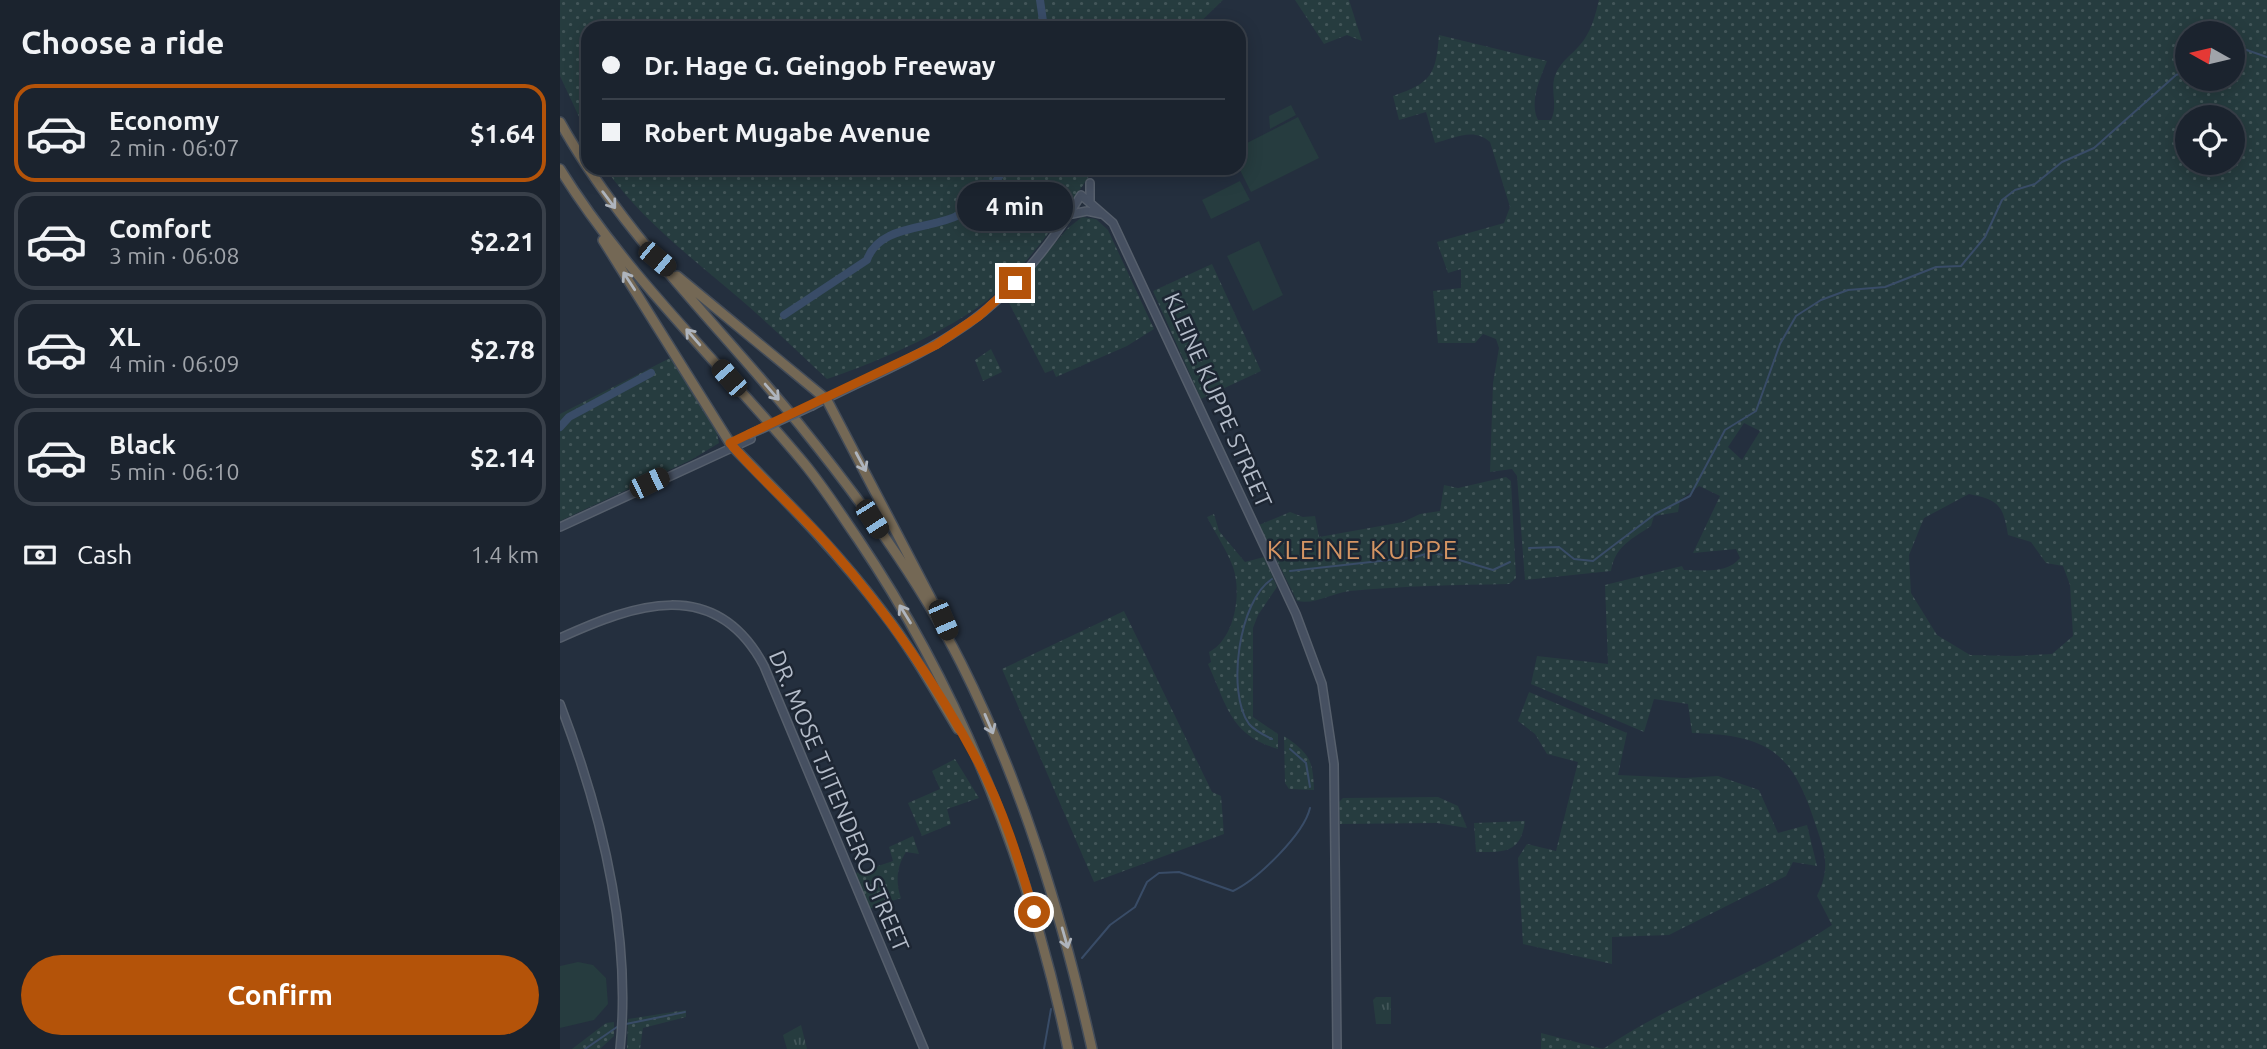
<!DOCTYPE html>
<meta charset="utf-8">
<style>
:root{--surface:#1b232e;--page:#282f3a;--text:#f1f3f6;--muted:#a0a4aa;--line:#39404a;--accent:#b45309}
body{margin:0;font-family:Ubuntu,sans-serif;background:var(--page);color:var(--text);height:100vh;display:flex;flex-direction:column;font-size:26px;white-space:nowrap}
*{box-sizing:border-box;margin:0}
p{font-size:23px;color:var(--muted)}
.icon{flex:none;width:38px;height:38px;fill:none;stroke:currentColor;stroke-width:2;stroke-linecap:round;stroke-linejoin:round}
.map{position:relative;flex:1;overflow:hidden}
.drawer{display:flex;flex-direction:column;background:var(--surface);width:560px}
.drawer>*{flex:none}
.guide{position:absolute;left:21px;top:21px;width:665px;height:154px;border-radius:21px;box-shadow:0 4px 18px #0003,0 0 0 2px var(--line);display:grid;align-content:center;height:154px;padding:0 21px;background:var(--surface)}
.needle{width:46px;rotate:278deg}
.tools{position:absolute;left:1615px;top:21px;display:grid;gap:14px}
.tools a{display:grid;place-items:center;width:70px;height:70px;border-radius:50%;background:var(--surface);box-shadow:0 4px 18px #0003,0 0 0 2px var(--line);font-size:35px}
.end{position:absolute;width:32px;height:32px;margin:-16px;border:9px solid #b45309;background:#fff;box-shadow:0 0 0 4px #fff}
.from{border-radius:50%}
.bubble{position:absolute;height:49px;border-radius:24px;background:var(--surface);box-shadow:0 4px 18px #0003,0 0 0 2px var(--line);font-size:23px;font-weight:700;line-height:49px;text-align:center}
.car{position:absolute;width:21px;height:42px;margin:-21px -10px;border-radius:9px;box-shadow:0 0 5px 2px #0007;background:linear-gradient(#222 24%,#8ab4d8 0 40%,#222 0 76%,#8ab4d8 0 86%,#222 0)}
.guide b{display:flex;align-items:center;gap:24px;height:66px;font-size:26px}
.guide b+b{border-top:2px solid var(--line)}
.guide i{width:18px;height:18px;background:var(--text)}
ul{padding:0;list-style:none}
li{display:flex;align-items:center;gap:21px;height:98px;margin:0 14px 10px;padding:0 7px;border:4px solid var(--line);border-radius:21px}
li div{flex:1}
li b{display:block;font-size:26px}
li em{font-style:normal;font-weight:700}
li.active{border-color:var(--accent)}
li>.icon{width:63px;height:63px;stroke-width:1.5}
h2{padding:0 21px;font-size:32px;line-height:84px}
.pay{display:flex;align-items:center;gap:18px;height:77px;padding:0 21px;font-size:26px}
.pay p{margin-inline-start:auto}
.action{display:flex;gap:14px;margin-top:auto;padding:14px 21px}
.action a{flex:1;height:80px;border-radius:42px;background:var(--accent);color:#fff;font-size:28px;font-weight:700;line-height:80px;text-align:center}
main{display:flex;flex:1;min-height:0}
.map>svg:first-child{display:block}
</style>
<main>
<section class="drawer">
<h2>Choose a ride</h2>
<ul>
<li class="active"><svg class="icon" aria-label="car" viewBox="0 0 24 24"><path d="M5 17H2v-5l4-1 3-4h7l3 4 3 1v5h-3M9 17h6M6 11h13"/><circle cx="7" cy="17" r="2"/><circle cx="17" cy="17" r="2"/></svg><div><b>Economy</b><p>2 min · 06:07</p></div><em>$1.64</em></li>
<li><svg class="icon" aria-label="car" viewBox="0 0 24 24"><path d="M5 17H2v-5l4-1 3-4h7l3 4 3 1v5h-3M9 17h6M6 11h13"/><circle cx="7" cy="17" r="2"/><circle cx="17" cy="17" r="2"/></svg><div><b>Comfort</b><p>3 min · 06:08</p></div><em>$2.21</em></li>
<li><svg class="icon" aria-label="car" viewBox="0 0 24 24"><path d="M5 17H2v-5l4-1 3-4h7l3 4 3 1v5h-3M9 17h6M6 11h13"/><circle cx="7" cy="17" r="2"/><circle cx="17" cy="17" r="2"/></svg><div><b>XL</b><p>4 min · 06:09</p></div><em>$2.78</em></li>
<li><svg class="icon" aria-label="car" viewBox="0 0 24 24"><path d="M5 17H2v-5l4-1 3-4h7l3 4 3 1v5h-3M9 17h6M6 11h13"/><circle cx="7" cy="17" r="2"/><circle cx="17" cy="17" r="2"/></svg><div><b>Black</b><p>5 min · 06:10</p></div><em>$2.14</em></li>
</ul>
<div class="pay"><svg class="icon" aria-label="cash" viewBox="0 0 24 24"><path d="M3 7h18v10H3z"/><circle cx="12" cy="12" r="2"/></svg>Cash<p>1.4 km</p></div>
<div class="action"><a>Confirm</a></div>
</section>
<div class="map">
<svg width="1707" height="1049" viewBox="0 0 1707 1049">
<defs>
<pattern id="grass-dots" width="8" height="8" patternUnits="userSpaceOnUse" patternTransform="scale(1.75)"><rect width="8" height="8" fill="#263c3f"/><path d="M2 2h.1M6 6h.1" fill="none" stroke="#435659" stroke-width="1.8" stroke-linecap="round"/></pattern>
<pattern id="park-tufts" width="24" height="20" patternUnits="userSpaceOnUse" patternTransform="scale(1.75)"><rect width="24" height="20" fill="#263c3f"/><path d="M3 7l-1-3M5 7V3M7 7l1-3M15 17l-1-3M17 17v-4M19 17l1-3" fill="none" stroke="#435659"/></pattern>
</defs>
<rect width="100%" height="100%" fill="#242f3e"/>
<path fill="url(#grass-dots)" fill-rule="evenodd" d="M0,0H663L634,28H28V136L0,76Z
M735,0H789L802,41L787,35L764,44Z
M1039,0H1707V1049H981V1033L1043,1049C1115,1000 1200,973 1272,925L1257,896C1271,867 1265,853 1255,823C1232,751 1207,735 1132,733L1128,704L1094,699L1084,732L971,684L977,656L1048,664L1045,585L1122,566L1124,570C1144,570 1167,574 1180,558L1176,549L1133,553L1160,496L1139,486L1120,500L1118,512L1094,516L1091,526C1072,539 1055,546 1051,571L965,580L957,476L952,469L930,472L933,383L939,348L936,339L923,334L915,343H878L873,291L901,288V269L888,273L877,242L944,223L950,207L930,142C914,127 894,138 875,143L866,112L839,120L833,96C871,83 876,75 879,35L987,61C980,79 969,102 978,120H991C999,104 988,87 997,71C1002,61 1012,54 1019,46C1031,33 1035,16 1039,0ZM1628,33H1673V79H1628ZM1628,117H1673V163H1628ZM1184,423L1200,431L1182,460L1168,447ZM1409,494C1439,500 1443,505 1448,535L1471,542L1486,563L1503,566L1510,585L1513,636L1492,654L1455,656L1410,655L1377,635L1351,593L1349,555L1364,518Z
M45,168H534C512,204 469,262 438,291C401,326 316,363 267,379C238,352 210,325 180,299C132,258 81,220 45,168Z
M522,217L536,219L548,230L594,329L567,346L496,377L493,370L485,373L447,299L508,228Z
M652,264L701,371L641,399L593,291Z
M431,349L442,372L423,381L415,360Z
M112,357L156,429L159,443L131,460L0,521V414Z
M946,477L951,481L956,578L949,584C896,585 843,586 790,591C771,593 756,605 737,601L699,525L730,512L743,517L755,516L759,537L843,522L860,514L880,511L884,485L898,488Z
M654,514L659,531L685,562L704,557L717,587L698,615L693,628V717L718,734V749C670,735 667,706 648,664L651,662L649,652C675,639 682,593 673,567C667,550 655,533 647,517Z
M564,611L652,792L661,796L664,834L534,882L442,669Z
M969,692L1067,733L1058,775L1125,778L1158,776L1199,790L1218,833L1247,825L1257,866L1233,862L1226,876L1109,935L1052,937V964L963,944L958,858L967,844L996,851L1018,762L987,754L975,734L958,721Z
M724,736C749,753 753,759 754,790L729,789L725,783Z
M395,759L419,798L387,809L391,824L362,836L348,803L380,789L372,771Z
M878,797L898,806L907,828L877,823L780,824L779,802L783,798Z
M965,821C961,854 943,852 916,852L914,823Z
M353,836L359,854L346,852C337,866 335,881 341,898L308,909L294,874L333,861L329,847Z
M126,1010V1017L83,1028L80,1049H67L68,1019Z
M54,1022V1036L40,1049H12L46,1023Z"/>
<path fill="url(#park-tufts)" d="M816,997H831V1024H816L813,1000Z
M241,1025L247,1049H227L223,1035Z"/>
<path fill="#263c3f" d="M731,105L736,115L710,129L709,116Z
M738,117L759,158L691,192L679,168V147Z
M680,181L690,200L651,219L642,200Z
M699,241L723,295L693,311L667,256Z
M18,962L33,965L46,978L48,1004L34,1020L0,1028V966Z"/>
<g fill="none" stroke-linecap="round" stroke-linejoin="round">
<path stroke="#394c67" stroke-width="2" d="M1673,51L1678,47L1707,57
M969,548L999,547L1014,559L1033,561L1095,514L1130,496L1165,430L1196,411L1220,344L1236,316L1261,300L1288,290L1325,287L1376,267L1401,266L1425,237L1442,200L1455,190L1475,184L1502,162L1534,148L1616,75L1628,71
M730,571L856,557L872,552L933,570L950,562
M712,739C704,735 695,731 689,724C666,692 679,600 712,579
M730,749L746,763L750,787
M522,958L550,925L575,907L587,882L599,873L619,872L673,891C697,880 744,834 750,808
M66,1024L125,1012
M25,1049L57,1027
M484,1049L491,1009"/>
<path stroke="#394c67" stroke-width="8" d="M480,0L484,28
M224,315L307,260C319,224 371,230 399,215C417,206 435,186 444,168
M0,427L9,417L91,373"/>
<g stroke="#565f6c" stroke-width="10">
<path id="secondary" d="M530,183V201
M512,214L527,211L541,214
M252,406C298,382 347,363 391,335C447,301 488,250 521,195L553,223L736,614L762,684L774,764L777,1049
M0,527L191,439
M0,638C73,605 155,574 204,666L364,1049
M0,704C41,811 72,933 60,1049"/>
</g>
<g stroke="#434c59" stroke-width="12">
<path id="highway" d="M0,122C63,235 158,324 239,424C299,498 358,578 401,663C463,786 502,916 532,1049
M0,169C67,277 162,365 243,462C263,486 280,513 298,539C402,693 470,868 508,1049
M43,240L170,443
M117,276L266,399
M268,402L388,631
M173,447C225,500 277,551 322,611C351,648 374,689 398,729"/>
</g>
<use href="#secondary" stroke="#465061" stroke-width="7"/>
<use href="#highway" stroke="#746855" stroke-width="9"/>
<g stroke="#565f6c" stroke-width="10" stroke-linecap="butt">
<path id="secondary-bridge" d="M188,435L252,406"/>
</g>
<use href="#secondary-bridge" stroke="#465061" stroke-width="7"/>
</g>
<defs><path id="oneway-shaft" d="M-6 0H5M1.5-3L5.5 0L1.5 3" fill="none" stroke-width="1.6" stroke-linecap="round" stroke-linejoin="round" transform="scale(1.75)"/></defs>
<g stroke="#aeb4bd">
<use href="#oneway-shaft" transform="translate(49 200) rotate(53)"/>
<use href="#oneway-shaft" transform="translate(69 281) rotate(-123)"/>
<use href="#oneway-shaft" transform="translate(133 337) rotate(-131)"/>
<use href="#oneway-shaft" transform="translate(212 392) rotate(49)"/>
<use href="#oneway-shaft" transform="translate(301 462) rotate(62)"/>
<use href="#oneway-shaft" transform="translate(345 614) rotate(-122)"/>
<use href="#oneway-shaft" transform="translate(429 724) rotate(67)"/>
<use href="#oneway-shaft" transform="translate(505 938) rotate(74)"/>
</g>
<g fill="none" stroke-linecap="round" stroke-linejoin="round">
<path stroke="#b45309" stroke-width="9" d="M455,283L419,316L376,345L170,443C202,481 241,513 273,551C329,615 378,687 418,762C443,808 459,861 474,912"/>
</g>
<g text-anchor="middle" stroke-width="5" stroke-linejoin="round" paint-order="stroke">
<g font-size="23" fill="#b4bcc9" stroke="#1d2633">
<text transform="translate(658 400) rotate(66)" y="8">KLEINE KUPPE STREET</text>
<text transform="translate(279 801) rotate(67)" y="8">DR. MOSE TJITENDERO STREET</text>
</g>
<g font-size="26" letter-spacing="2" fill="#d59563" stroke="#1d2633">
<text x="803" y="559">KLEINE KUPPE</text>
</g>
</g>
</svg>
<div class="tools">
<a><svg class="needle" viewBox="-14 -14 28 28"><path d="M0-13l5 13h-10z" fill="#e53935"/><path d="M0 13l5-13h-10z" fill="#a0a4aa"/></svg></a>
<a><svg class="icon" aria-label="locate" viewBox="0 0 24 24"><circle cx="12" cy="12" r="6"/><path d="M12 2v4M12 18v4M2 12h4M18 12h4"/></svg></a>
</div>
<i class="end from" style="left:474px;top:912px"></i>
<i class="end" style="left:455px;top:283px"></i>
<div class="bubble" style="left:397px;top:182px;width:116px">4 min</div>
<i class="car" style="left:97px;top:259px;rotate:130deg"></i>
<i class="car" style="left:169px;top:378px;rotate:319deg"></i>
<i class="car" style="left:89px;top:483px;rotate:64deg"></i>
<i class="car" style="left:312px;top:519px;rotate:147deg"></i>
<i class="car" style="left:383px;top:620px;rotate:157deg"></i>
<div class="guide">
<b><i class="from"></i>Dr. Hage G. Geingob Freeway</b>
<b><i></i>Robert Mugabe Avenue</b>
</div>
</div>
</main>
